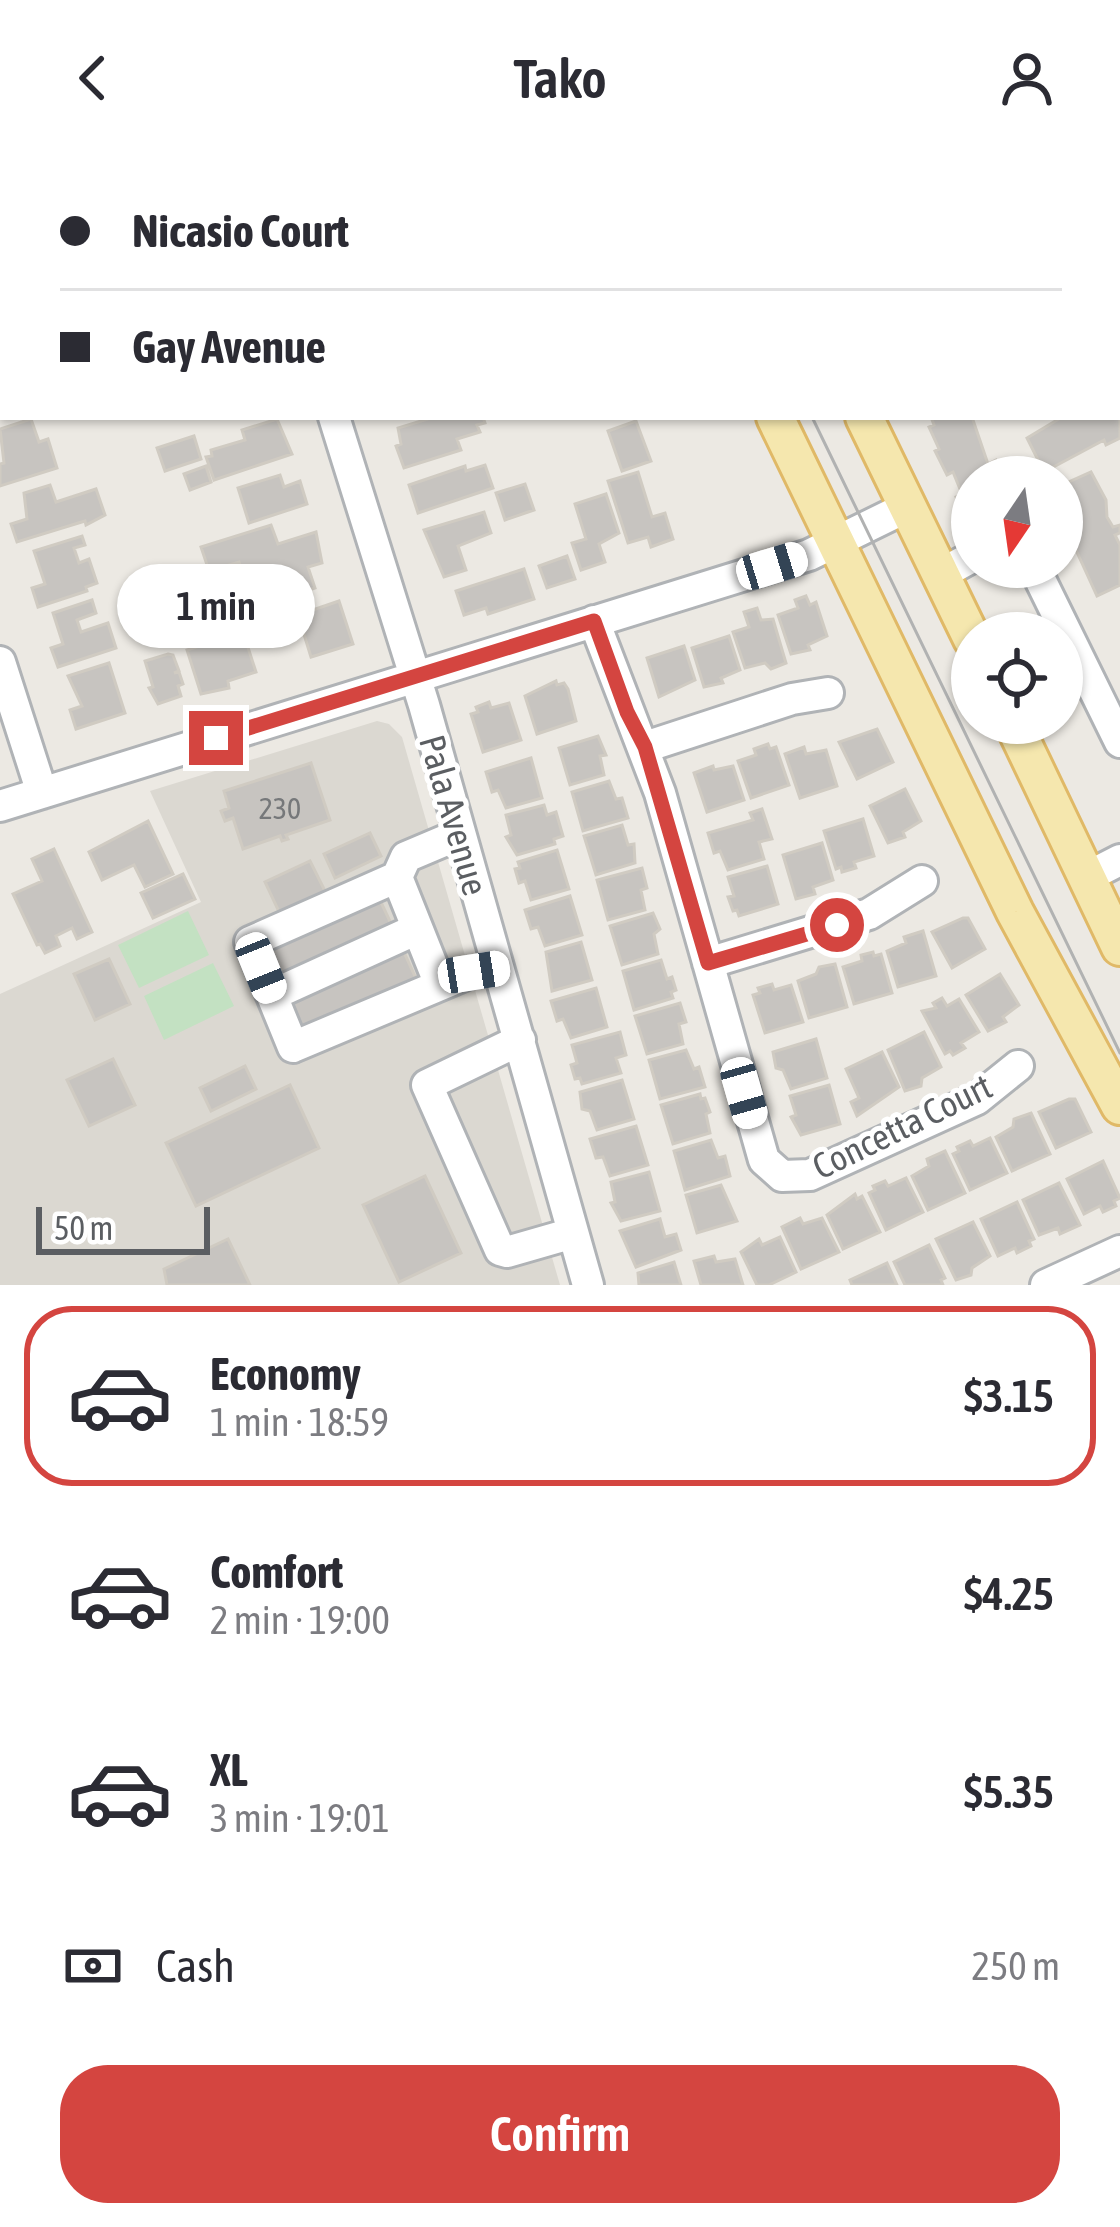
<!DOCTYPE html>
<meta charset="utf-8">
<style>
:root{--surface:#fff;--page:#f7f7f7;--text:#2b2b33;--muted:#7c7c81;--line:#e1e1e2;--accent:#d44540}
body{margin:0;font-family:"Asap Condensed",sans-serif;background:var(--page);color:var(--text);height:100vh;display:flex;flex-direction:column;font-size:45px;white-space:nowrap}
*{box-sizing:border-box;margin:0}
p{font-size:39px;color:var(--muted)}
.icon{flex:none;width:66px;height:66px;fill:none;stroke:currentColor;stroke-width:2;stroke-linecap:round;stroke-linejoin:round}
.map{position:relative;height:1129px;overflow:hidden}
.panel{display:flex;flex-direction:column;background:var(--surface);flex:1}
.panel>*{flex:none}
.hud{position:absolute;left:0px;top:0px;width:1122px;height:264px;box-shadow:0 3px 9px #0004;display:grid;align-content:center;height:264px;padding:0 60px;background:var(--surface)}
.needle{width:78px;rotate:193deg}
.buttons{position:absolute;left:951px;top:300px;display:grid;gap:24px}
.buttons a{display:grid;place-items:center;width:132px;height:132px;border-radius:50%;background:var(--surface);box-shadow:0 3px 9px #0004;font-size:60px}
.scale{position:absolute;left:36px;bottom:30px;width:174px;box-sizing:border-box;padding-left:12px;border:6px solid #5b5e62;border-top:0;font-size:33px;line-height:42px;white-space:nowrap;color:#5b5e62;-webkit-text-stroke:9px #fff;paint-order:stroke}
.end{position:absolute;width:54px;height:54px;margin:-27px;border:15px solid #d44540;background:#fff;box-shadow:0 0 0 6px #fff}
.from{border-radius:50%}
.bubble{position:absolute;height:84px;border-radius:42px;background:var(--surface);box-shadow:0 3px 9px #0004;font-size:39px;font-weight:600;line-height:84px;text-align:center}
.car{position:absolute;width:36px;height:72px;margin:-36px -18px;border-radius:15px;box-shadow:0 0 9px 3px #0007;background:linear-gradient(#fff 24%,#345 0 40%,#fff 0 76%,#345 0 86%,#fff 0)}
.hud b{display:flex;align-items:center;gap:42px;height:114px;font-size:45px}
.hud b+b{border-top:3px solid var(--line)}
.hud i{width:30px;height:30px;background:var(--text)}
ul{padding:21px 0 0;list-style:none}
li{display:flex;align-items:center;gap:36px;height:180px;margin:0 24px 18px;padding:0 36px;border:6px solid transparent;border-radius:48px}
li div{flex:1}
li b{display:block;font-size:45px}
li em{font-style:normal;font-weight:600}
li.selected{border-color:var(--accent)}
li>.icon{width:108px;height:108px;stroke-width:1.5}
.pay{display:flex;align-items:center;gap:30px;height:132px;padding:0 60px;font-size:45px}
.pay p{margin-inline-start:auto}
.cta{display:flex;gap:24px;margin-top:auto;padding:24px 60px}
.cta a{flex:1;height:138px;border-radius:48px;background:var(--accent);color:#fff;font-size:48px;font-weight:600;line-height:138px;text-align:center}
header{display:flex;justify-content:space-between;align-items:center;height:156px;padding:0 60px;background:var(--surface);font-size:54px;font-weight:600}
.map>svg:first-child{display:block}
</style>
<header><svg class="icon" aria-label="back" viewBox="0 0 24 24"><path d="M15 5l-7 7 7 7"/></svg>Tako<svg class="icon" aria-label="person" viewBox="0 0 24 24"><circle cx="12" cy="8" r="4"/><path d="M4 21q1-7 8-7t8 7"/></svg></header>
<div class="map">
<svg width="1120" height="1129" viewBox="0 0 1120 1129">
<rect width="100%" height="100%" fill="#ece9e3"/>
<path fill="#dbd8d1" d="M377,565L389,568L402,581L560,1129H0V838L201,746L150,635Z"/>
<path fill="#c3e1c2" d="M188,755L209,799L139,832L118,789Z
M213,807L234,850L164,884L144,840Z"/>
<path fill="#c7c4c0" stroke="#d0cbc2" stroke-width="3" d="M1120,239V282L1106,289L1104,284L1044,316L1027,282L1062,261H1119Z
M434,261H483L485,267L477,269L480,276L457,283L461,294L404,312L396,290L401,288L398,272Z
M931,261H972L988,308L996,304L1000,312L991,317L993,321H972V364L967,366L956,341L962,338L953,316L947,319L935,295L939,293L929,271L934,269Z
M31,263L39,286L48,283L57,312L0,330V308L4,307L0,273Z
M277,263L292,298L214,324L206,301L212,300L211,294L245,284L242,274Z
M636,265L651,305L622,315L608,275Z
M194,280L201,303L165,315L157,292Z
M485,309L493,332L418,357L409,329L465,310L466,315Z
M206,310L211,326L190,334L184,318Z
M638,316L652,361L665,357L673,383L651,391L648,381L628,387L608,325Z
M1091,316L1106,344L1107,361L1113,371L1120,369V377L1115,379L1120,389V429L1097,440L1065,370L1069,368L1062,352V329Z
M280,319L284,331L300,325L307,348L249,367L238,332Z
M525,328L534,354L505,364L496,337Z
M50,329L56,346L96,333L105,359L86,369L85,365L17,386L11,368L27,363L24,337Z
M606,338L619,377L599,388L605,406L581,414L572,387L586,383L575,348Z
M484,356L491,377L458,390L466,414L444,421L424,374Z
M271,369L278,388L316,376L322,407L308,411L315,432L192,471L180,432L241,412L239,406L209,415L201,391Z
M82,380L85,389L74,392L79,407L89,403L97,427L86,431L87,435L38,451L32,432L45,428L34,395Z
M567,400L575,423L547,432L539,410Z
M524,413L534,443L488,458L486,452L464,459L456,435Z
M806,440L810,449L816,446L827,480L808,489L810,494L791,498L778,459L798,452L795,444Z
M92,444L96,457L77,464L81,476L108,467L116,492L58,511L51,492L63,488L53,457Z
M339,445L353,488L311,501L298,459Z
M757,452L761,464L773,463L786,507L771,513L765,507L745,512L733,476L749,471L744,456Z
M243,476L256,516L228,525L229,532L201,538L187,494Z
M729,480L740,514L721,522L723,527L704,531L692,492Z
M684,490L695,524L659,541L647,502Z
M168,498L173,499L179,515L174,517L179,516L183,528L178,530L181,540L158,548L149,532L153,531L145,505Z
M109,507L125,557L76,573L70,554L82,550L68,520Z
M556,525L557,529L564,527L568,533L576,565L537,578L525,540Z
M489,546L491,552L509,547L521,584L483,596L471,558L478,556L476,551Z
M877,573L893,606L857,623L839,586Z
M598,580L606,599L600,600L604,619L570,629L559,592Z
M768,588L770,593L776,591L789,629L751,642L738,605L756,599L754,593Z
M804,591L806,598L826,594L837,630L800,642L785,598Z
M531,602L542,642L506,652L498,634L492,636L486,616Z
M311,607L330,664L286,679L288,683L282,685L280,680L243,693L233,662L225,665L221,655L229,652L224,635Z
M713,610L714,614L733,610L744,644L707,656L694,617Z
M609,625L616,643L622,642L628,662L583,675L572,636Z
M905,633L921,665L903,676L905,681L888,687L870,650Z
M544,649L547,659L556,656L563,680L554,683L555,688L517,699L506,681L511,679L506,659Z
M762,653L772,683L759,686L764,703L728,714L720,695L714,697L708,677L753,664L750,657Z
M863,663L874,700L854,706L856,712L842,716L841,711L836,713L824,675Z
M148,665L173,718L145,731L134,709L102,724L89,696Z
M622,669L628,689L634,688L635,707L596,719L584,680Z
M370,677L381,700L335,722L324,698Z
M822,687L833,724L813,731L815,738L796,743L783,699Z
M54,693L92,776L77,783L72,772L56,780L60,790L45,797L40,788L37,789L13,738L42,725L32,703Z
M557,694L569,733L531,744L525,725L519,727L515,713L520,712L518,706Z
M310,705L327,739L281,760L265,726Z
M767,710L778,748L739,760L737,754L733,755L728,741L734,740L728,721Z
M642,712L647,732L641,734L645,754L608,764L597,724Z
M183,718L195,743L153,762L141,737Z
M570,740L582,779L545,790L538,771L531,773L525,754Z
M379,742L395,776L280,828L265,794Z
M653,757L660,773L654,778L658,798L622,809L610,770Z
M963,762H968L985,793L952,812L932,776Z
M923,775L936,820L898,831L887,795L906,787L904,781Z
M581,786L592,824L552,835L546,796Z
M403,794L418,827L303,880L288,846Z
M873,796L874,800L881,798L892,837L854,848L843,811L862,805L861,799Z
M109,803L130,848L95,864L74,818Z
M661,804L667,823L672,821L676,834L671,836L673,842L634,854L623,815Z
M835,808L847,851L809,862L798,825L816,818L819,811Z
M1000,818L1019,849L1003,861L1006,866L988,875L966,839Z
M772,828L774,834L791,829L803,866L765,877L753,839L760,837L758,832Z
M596,832L607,871L571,882L563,863L557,865L551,845Z
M942,842L947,850L959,843L979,876L961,887L965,892L953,899L950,895L945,898L922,855L936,852L933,847Z
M680,847L686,866L679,868L683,888L647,898L635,860Z
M620,876L626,899L616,902L621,917L582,928L580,922L575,923L571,909L577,907L572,889Z
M924,876L941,911L922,922L921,930L905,935L888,894Z
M816,883L827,922L791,933L783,914L776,912L773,896Z
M686,894L694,913L699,911L705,931L660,943L649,904Z
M882,896L899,931L857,960L851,946L859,942L846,913Z
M113,903L135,949L89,970L67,924Z
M245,910L256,933L211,955L200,932Z
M622,924L634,963L597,974L590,955L582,953L580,936Z
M290,929L319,992L196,1050L166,987Z
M829,929L840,968L801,979L791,961L796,959L790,940Z
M700,938L701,943L705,942L710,956L706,958L710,977L673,988L661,949Z
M1069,943H1075L1091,976L1056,992L1039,956Z
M1031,957L1050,998L1012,1015L996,981L1013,971L1014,963Z
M636,970L648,1009L610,1020L603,1001L596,1002L590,983Z
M990,982L1007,1017L970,1034L953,998L959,995L957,991L970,985L973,990Z
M711,984L718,1002L725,1000L730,1020L685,1034L674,995Z
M945,995L965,1037L928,1054L912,1020L929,1010L927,1003Z
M1103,1005L1120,1042L1114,1045L1116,1050L1103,1056L1100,1050L1084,1058L1067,1023Z
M649,1016L660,1055L621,1065L611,1047L615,1046L611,1026Z
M425,1020L461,1097L399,1126L363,1049Z
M906,1022L923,1056L886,1074L869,1037L875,1034L873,1030L885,1025L888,1030Z
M1059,1027L1080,1069L1060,1078L1058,1072L1039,1079L1023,1044Z
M721,1029L737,1065L697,1077L686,1039Z
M855,1038L857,1043L862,1040L880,1076L843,1093L827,1059Z
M1017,1046L1034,1083L1029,1085L1031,1090L1017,1097L1015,1092L998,1100L981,1063Z
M800,1062L803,1068L822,1062L839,1096L801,1113L782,1071Z
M660,1063L665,1081L676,1078L681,1094L636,1111L620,1075Z
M973,1066L990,1100L972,1112L971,1119L956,1124L936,1083Z
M780,1081L796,1116L769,1129H757L741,1096L759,1083L762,1089Z
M228,1083L250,1129H167L164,1113Z
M929,1089L945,1122L941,1124L943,1129H905L894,1106Z
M714,1100L716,1106L735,1103L743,1129H701L694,1105Z
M674,1106L681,1129H639L638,1117Z
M887,1107L897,1129H852L850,1124Z"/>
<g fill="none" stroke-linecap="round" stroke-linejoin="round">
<g stroke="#b0b3b6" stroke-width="36">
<path id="minor" d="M250,0L251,3
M1039,0L1040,3
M83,3L92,0
M334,261L424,549L588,1129
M1034,411L1120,586
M941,418L972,401
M594,465L660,637L764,1004L782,1020L810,1019L977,943L1018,910
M0,506L42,637
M645,591L792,543L828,537
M0,650L809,399L909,350
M458,679L406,701L397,721L250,786L293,891L469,817L498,812
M397,721L440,829
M1087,721L1120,704
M708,807L869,758L922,725
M272,839L417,773
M520,884L427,929L500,1094L507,1096L573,1077
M1046,1129L1120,1095"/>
</g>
<g stroke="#e0b967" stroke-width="42">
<path id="major" d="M651,0L653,3
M727,0L728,3
M775,261L1015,756L1120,950
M864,261L972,483
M1013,567L1120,791"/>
</g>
<use href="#minor" stroke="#fff" stroke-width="30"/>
<use href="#major" stroke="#f5e7ae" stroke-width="36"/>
<path stroke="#b1b2b2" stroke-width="3" d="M702,0L703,3
M812,261L1120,897"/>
</g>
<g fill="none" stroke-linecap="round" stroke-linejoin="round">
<path stroke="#d44540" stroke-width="15" d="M216,582L594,465L627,556L645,591L708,807L837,769"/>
</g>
<g text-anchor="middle" stroke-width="10" stroke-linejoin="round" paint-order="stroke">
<g font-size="30" fill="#76787a">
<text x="280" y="663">230</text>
</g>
<g font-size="36" fill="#5b5e62" stroke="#fff">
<text transform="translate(454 659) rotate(74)" y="13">Pala Avenue</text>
<text transform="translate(902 970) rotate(-26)" y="13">Concetta Court</text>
</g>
</g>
</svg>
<div class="buttons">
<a><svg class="needle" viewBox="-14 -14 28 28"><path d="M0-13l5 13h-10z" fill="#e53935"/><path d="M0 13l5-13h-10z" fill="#7c7c81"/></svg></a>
<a><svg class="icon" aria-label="locate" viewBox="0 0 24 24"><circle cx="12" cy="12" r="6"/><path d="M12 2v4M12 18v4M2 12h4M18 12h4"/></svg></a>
</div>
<div class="scale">50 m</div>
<i class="end from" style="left:837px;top:769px"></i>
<i class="end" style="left:216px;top:582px"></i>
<div class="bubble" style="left:117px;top:408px;width:198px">1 min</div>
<i class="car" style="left:772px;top:410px;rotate:73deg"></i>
<i class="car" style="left:261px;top:812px;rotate:158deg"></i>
<i class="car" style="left:474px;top:816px;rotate:81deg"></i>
<i class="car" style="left:744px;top:937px;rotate:164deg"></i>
<div class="hud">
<b><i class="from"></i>Nicasio Court</b>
<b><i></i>Gay Avenue</b>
</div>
</div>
<section class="panel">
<ul>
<li class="selected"><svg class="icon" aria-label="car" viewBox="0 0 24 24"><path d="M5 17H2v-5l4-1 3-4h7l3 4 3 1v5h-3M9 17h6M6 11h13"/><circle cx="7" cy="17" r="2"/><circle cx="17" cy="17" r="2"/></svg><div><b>Economy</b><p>1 min · 18:59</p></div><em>$3.15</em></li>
<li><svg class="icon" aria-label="car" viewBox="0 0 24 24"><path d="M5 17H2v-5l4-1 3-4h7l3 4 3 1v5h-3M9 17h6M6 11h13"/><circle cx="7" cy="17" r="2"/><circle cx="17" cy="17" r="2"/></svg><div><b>Comfort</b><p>2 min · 19:00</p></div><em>$4.25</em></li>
<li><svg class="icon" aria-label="car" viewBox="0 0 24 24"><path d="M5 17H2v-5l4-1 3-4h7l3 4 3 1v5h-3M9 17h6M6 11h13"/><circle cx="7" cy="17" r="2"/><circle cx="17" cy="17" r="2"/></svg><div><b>XL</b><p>3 min · 19:01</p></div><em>$5.35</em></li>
</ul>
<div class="pay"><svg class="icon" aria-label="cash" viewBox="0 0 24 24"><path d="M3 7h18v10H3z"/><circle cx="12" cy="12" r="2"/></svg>Cash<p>250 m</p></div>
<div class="cta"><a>Confirm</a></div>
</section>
